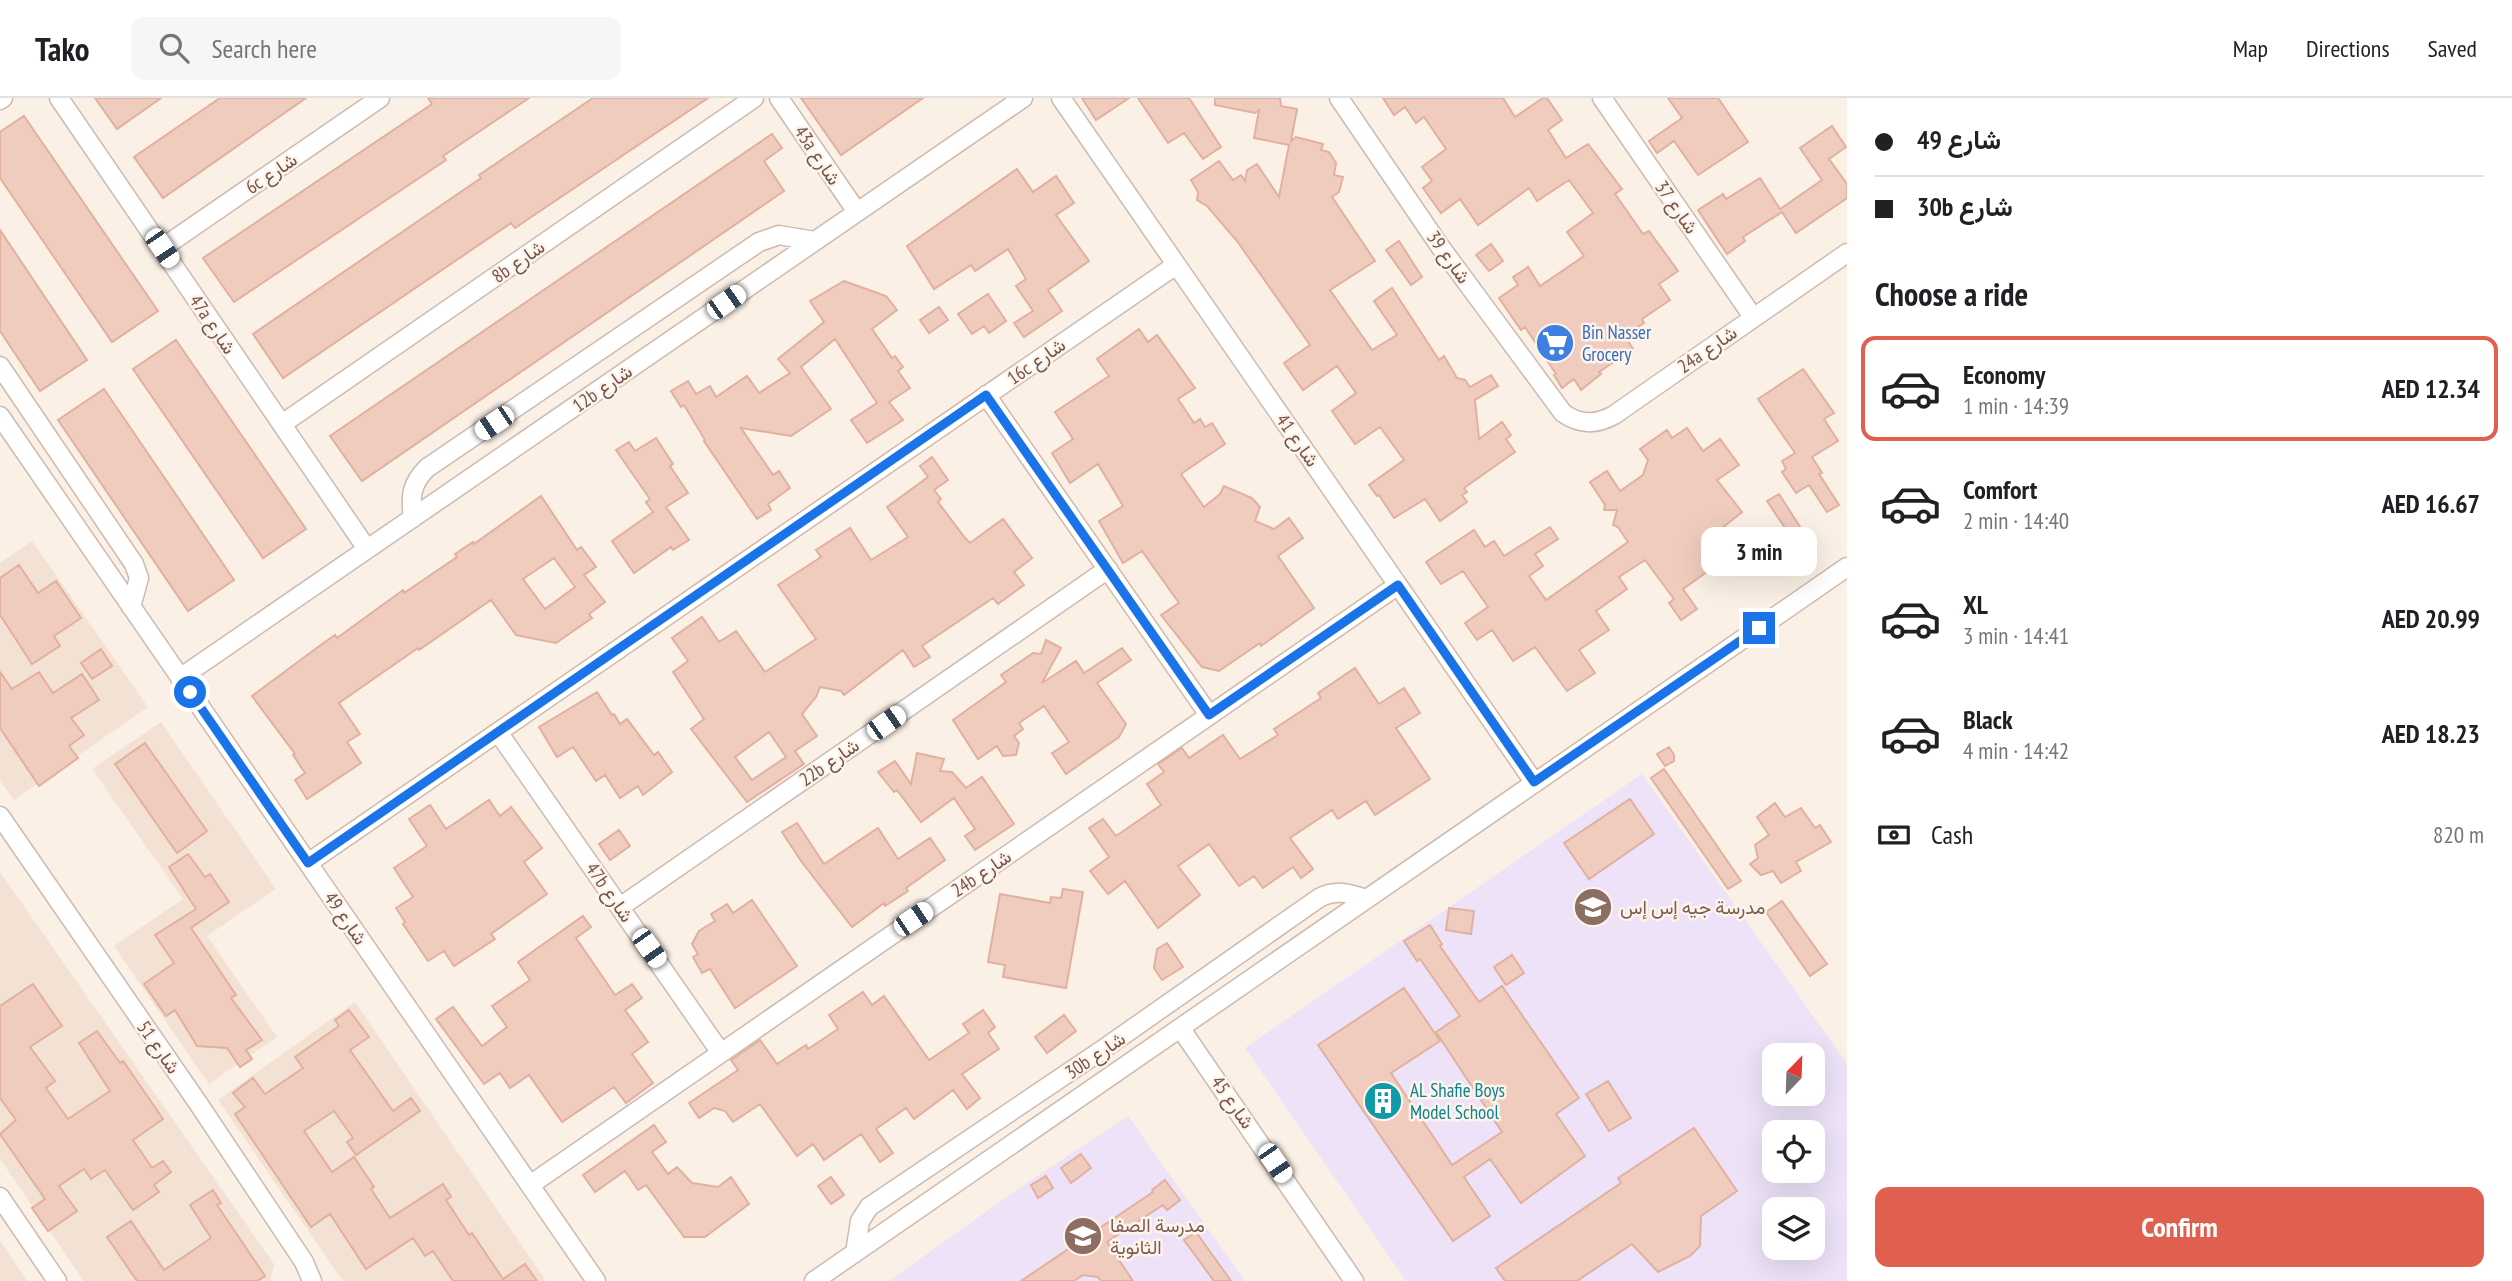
<!DOCTYPE html>
<meta charset="utf-8">
<style>
:root{--surface:#fff;--page:#f6f6f6;--text:#202124;--muted:#757577;--line:#e0e0e0;--accent:#e05f4f}
body{margin:0;font-family:"PT Sans Narrow",Vazirmatn,sans-serif;background:var(--page);color:var(--text);height:100vh;display:flex;flex-direction:column;font-size:26px;white-space:nowrap}
*{box-sizing:border-box;margin:0}
p{font-size:23px;color:var(--muted)}
.icon{flex:none;width:38px;height:38px;fill:none;stroke:currentColor;stroke-width:2;stroke-linecap:round;stroke-linejoin:round}
.map{position:relative;flex:1;overflow:hidden}
.details{display:flex;flex-direction:column;background:var(--surface);width:665px}
.details>*{flex:none}
.guide{display:grid;align-content:center;height:154px;padding:0 28px;background:var(--surface)}
.needle{width:46px;rotate:23deg}
.tools{position:absolute;left:1762px;top:945px;display:grid;gap:14px}
.tools a{display:grid;place-items:center;width:63px;height:63px;border-radius:14px;background:var(--surface);box-shadow:0 7px 28px #0002;font-size:35px}
.end{position:absolute;width:32px;height:32px;margin:-16px;border:9px solid #1a73e8;background:#fff;box-shadow:0 0 0 4px #fff}
.from{border-radius:50%}
.bubble{position:absolute;height:49px;border-radius:14px;background:var(--surface);box-shadow:0 7px 28px #0002;font-size:23px;font-weight:700;line-height:49px;text-align:center}
.car{position:absolute;width:21px;height:42px;margin:-21px -10px;border-radius:9px;box-shadow:0 0 5px 2px #0007;background:linear-gradient(#fff 24%,#345 0 40%,#fff 0 76%,#345 0 86%,#fff 0)}
.guide b{display:flex;align-items:center;gap:24px;height:66px;font-size:26px}
.guide b+b{border-top:2px solid var(--line)}
.guide i{width:18px;height:18px;background:var(--text)}
ul{padding:0;list-style:none}
li{display:flex;align-items:center;gap:21px;height:105px;margin:0 14px 10px;padding:0 14px;border:4px solid transparent;border-radius:14px}
li div{flex:1}
li b{display:block;font-size:26px}
li em{font-style:normal;font-weight:700}
li.active{border-color:var(--accent)}
li>.icon{width:63px;height:63px;stroke-width:1.5}
h2{padding:0 28px;font-size:32px;line-height:84px}
.pay{display:flex;align-items:center;gap:18px;height:77px;padding:0 28px;font-size:26px}
.pay p{margin-inline-start:auto}
.primary-button{display:flex;gap:14px;margin-top:auto;padding:14px 28px}
.primary-button a{flex:1;height:80px;border-radius:14px;background:var(--accent);color:#fff;font-size:28px;font-weight:700;line-height:80px;text-align:center}
header{display:flex;align-items:center;gap:42px;box-sizing:border-box;height:98px;padding:0 35px;background:var(--surface);border-bottom:2px solid var(--line)}
header strong{font-size:33px}
nav{display:flex;gap:38px;margin-inline-start:auto;font-size:24px}
.search{width:490px;height:63px;background:var(--page);display:flex;align-items:center;gap:18px;box-sizing:border-box;padding:0 24px;border-radius:14px;color:var(--muted);font-size:26px}
main{display:flex;flex:1;min-height:0}
.map>svg:first-child{display:block}
</style>
<header>
<strong>Tako</strong>
<div class="search"><svg class="icon" aria-label="search" viewBox="0 0 24 24"><circle cx="10" cy="10" r="6"/><path d="M15 15l6 6"/></svg>Search here</div>
<nav><a>Map</a><a>Directions</a><a>Saved</a></nav>
</header>
<main>
<div class="map">
<svg width="1847" height="1183" viewBox="0 0 1847 1183">
<rect width="100%" height="100%" fill="#fbf0e5"/>
<path fill="#f3e1d4" d="M32,443L148,609L14,702L0,683V465Z
M161,624L276,791L207,838L277,939L209,986L114,848L183,801L92,671Z
M0,774L274,1166L270,1183H84L0,1061Z
M355,904L546,1183H343L218,1002Z
M0,1143L27,1183H0Z"/>
<path fill="#ede2f8" fill-rule="evenodd" d="M1642,676L1847,966V1183H1406L1245,950ZM1774,957H1813V996H1774ZM1774,1034H1813V1073H1774ZM1774,1111H1813V1150H1774Z
M1128,1018L1245,1183H889L1015,1093Z"/>
<path fill="#f0ccbe" stroke="#e1b09f" stroke-width="2" fill-rule="evenodd" d="M95,0H161L117,31Z
M220,0H306L163,100L134,59Z
M428,0H529L443,58L446,62L234,204L203,160L432,6Z
M593,0H708L515,130L511,125L283,280L253,236L481,80L479,77Z
M801,0H923L841,57Z
M1082,0H1129L1096,22Z
M1138,0H1189L1221,49L1203,61L1184,35L1168,45Z
M1215,0H1280L1281,8L1297,11L1291,43L1296,39L1323,46L1321,52L1329,54L1336,65L1334,77L1343,79L1339,94L1332,99L1375,163L1330,192L1372,252L1397,237L1374,203L1392,190L1439,262L1444,258L1457,280L1465,282L1470,289L1491,277L1498,288L1475,302L1479,341L1502,324L1511,337L1506,341L1515,354L1464,390L1467,394L1462,397L1467,404L1440,423L1425,401L1394,420L1379,397L1377,398L1369,387L1404,362L1380,329L1355,346L1332,313L1356,295L1337,268L1303,292L1284,265L1310,247L1237,143L1207,108L1197,102L1198,94L1191,82L1219,63L1233,82L1241,77L1245,83L1247,72L1257,66L1279,99L1289,47L1254,40L1259,12L1255,15L1215,7Z
M1383,0H1503L1515,19L1543,0H1547L1562,22L1548,32L1566,60L1588,46L1622,91L1615,96L1643,136L1649,133L1678,173L1659,186L1670,202L1642,221L1644,225L1625,238L1633,251L1599,274L1601,276L1581,292L1574,281L1562,290L1554,277L1556,276L1525,229L1521,232L1499,200L1518,187L1513,179L1528,169L1540,188L1584,158L1567,134L1593,115L1569,82L1537,103L1529,90L1478,127L1460,101L1441,115L1423,90L1432,83L1422,69L1446,51L1424,19L1416,25L1405,9L1394,17Z
M1668,0H1718L1748,44L1698,77L1674,43L1657,55L1649,43L1682,20Z
M24,18L158,213L112,244L0,80V34Z
M1832,28L1846,49L1829,61L1847,86V100L1796,135L1782,114L1743,139L1745,143L1727,156L1698,112L1723,96L1726,101L1760,80L1780,111L1822,82L1800,50Z
M772,36L782,50L764,63L784,93L362,383L330,338Z
M1017,71L1033,94L1056,78L1074,105L1056,117L1089,163L1048,192L1062,213L1024,239L1014,225L1033,213L1016,188L1026,181L1008,151L975,173L971,167L934,191L907,148Z
M0,132L87,262L40,293L0,233Z
M1399,143L1422,179L1411,187L1386,152Z
M1491,146L1503,163L1489,173L1476,157Z
M844,183L886,198L897,212L872,231L892,260L895,258L903,269L898,273L910,290L889,304L903,322L867,345L851,322L877,305L835,241L801,269L831,311L791,338L741,330L773,377L779,373L790,390L768,406L771,412L757,421L704,343L705,342L684,307L681,309L671,293L688,283L696,296L710,288L716,299L747,278L759,295L790,275L778,261L824,224L810,203Z
M988,196L1006,223L989,235L984,228L972,236L958,216Z
M939,209L948,222L929,235L920,222Z
M1139,231L1148,244L1157,237L1195,290L1178,301L1194,325L1200,321L1205,329L1212,325L1225,346L1181,376L1204,409L1220,396L1224,388L1252,400L1260,409L1255,423L1274,431L1289,420L1303,440L1278,458L1314,510L1261,548L1260,545L1219,573L1202,569L1161,517L1179,505L1142,453L1123,465L1099,423L1123,408L1098,366L1070,385L1052,355L1073,341L1055,314L1109,278L1097,261Z
M176,242L306,431L263,460L133,271Z
M1803,271L1834,315L1824,321L1838,343L1812,359L1822,375L1819,376L1839,407L1827,414L1809,387L1796,395L1782,374L1786,371L1782,363L1795,355L1758,301Z
M104,291L234,482L188,513L58,322Z
M1687,330L1703,353L1720,341L1739,367L1717,382L1742,414L1717,434L1732,456L1683,491L1697,511L1681,522L1669,505L1674,501L1645,462L1619,479L1627,491L1596,513L1609,532L1579,552L1595,575L1567,593L1535,549L1513,563L1492,532L1477,542L1465,525L1488,509L1463,473L1441,486L1426,464L1474,432L1485,449L1494,443L1504,458L1550,429L1558,441L1535,456L1543,468L1529,478L1546,502L1628,444L1618,429L1613,427L1617,412H1604L1605,407L1590,384L1607,373L1620,393L1643,377L1648,362L1640,351L1667,332L1672,340Z
M656,340L673,366L670,368L688,395L666,409L689,442L673,452L671,449L634,475L612,443L653,414L646,404L650,401L616,352L629,344L635,353Z
M932,359L948,382L934,392L941,401L938,404L965,440L970,445L1003,421L1032,460L1014,474L1024,487L998,506L993,500L922,548L930,559L914,569L903,552L844,597L841,593L820,589L816,599L802,616L817,638L795,653L804,666L747,704L691,631L704,621L673,574L688,563L672,540L702,519L719,544L736,533L765,574L816,541L778,487L821,459L816,452L850,430L871,462L908,439L887,409L928,379L920,368ZM769,634L786,659L752,682L735,659Z
M1779,396L1802,432L1791,439L1767,403Z
M541,398L577,452L581,449L596,469L584,477L605,504L589,516L592,520L556,545L516,537L491,502L419,552L418,550L339,605L360,636L347,644L361,665L307,701L295,682L305,675L293,657L295,656L252,598L318,549L335,537L337,540L403,492L404,495L457,459L455,456L473,444L474,446ZM554,460L575,489L545,511L523,481Z
M19,467L38,495L56,483L81,520L54,538L60,548L32,566L0,517V480Z
M1046,542L1061,550L1042,585L1076,563L1084,575L1122,550L1131,562L1097,585L1126,626L1119,639L1066,676L1052,655L1069,644L1044,608L1019,625L1023,631L1014,638L1019,645L1016,657L1003,658L997,648L978,661L953,622L1006,584L1001,577L1033,555L1041,556Z
M101,551L112,568L92,581L81,565Z
M1355,570L1379,606L1404,590L1420,615L1396,630L1430,681L1375,717L1366,703L1338,721L1332,712L1290,740L1313,771L1301,780L1293,769L1263,790L1254,778L1239,788L1209,746L1178,768L1200,797L1158,830L1125,783L1108,796L1090,773L1109,759L1089,730L1103,721L1116,738L1161,707L1147,686L1164,674L1158,666L1182,650L1189,660L1223,637L1240,661L1278,637L1274,631L1321,600L1318,595Z
M0,574L12,591L39,574L53,595L82,576L99,602L71,620L84,637L69,648L78,660L39,688L0,630Z
M597,594L612,617L614,616L620,626L627,621L654,657L658,654L672,674L643,697L638,688L620,700L605,677L596,683L573,649L557,659L539,629Z
M145,645L207,733L177,755L115,666Z
M1669,649L1674,657V663L1665,668L1657,656Z
M917,655L944,661L940,673L952,674L966,690L982,679L1014,726L975,752L965,738L975,731L954,700L921,724L897,692L894,694L878,674L895,663L911,686Z
M1664,671L1741,783L1728,791L1651,680Z
M1630,701L1654,736L1589,781L1564,745Z
M489,702L500,718L511,709L542,750L524,764L547,796L491,836L495,841L454,868L444,853L428,863L403,826L405,824L396,810L413,799L394,770L427,748L409,721L430,707L446,731Z
M1775,705L1785,719L1801,710L1815,730L1820,727L1831,744L1796,764L1801,773L1781,785L1773,773L1761,777L1750,766L1758,760L1755,747L1769,737L1757,719Z
M797,725L824,766L878,730L898,761L930,740L945,762L906,790L908,793L885,808L884,805L852,829L801,763L782,734Z
M619,732L630,748L610,762L599,746Z
M188,756L205,779L210,776L229,804L191,830L236,897L231,900L262,942L246,952L252,961L240,969L227,950L197,948L175,912L166,918L144,886L174,865L155,837L196,811L169,769Z
M1063,791L1083,794L1066,890L1003,879L1005,867L988,864L1000,796L1050,805L1051,799L1061,800Z
M752,802L797,868L735,910L710,871L702,875L693,859L698,856L692,846L699,833L715,823L711,816L727,806L733,815Z
M1782,803L1827,866L1810,878L1766,814Z
M1449,810L1474,813L1471,836L1446,832Z
M583,818L591,829L576,840L615,897L632,886L642,900L625,912L648,944L632,956L653,985L626,1005L614,989L562,1024L529,977L510,990L500,975L484,986L436,921L453,909L482,948L507,929L492,908L530,882L518,864Z
M1430,827L1442,846L1440,848L1479,904L1502,888L1579,1000L1556,1016L1585,1058L1521,1105L1490,1061L1464,1079L1490,1118L1453,1143L1318,947L1404,890L1440,943L1391,975L1452,1067L1502,1034L1436,934L1460,918L1420,861L1417,863L1404,843Z
M1167,845L1183,869L1162,882L1154,870L1157,851Z
M1512,857L1524,875L1506,887L1494,869Z
M33,886L62,928L30,949L55,983L46,990L68,1021L110,993L79,945L97,933L120,965L123,963L163,1021L133,1042L152,1070L163,1063L171,1074L154,1087L159,1094L133,1112L105,1072L91,1081L84,1071L59,1088L77,1113L48,1133L32,1110L45,1101L0,1036L16,1022L0,1000V908Z
M863,894L872,907L884,898L929,962L969,935L963,926L983,912L995,929L988,935L999,951L962,976L980,1000L967,1011L953,992L914,1021L906,1010L876,1031L893,1055L880,1064L861,1036L824,1062L813,1046L797,1058L760,1006L733,1024L725,1013L714,1010L699,1020L689,1005L738,972L731,962L760,942L777,966L806,947L808,951L838,931L829,917Z
M349,912L369,939L350,952L393,1013L411,1000L420,1013L356,1057L347,1044L353,1040L334,1013L304,1033L332,1074L354,1059L374,1089L371,1091L390,1120L443,1086L451,1099L446,1102L469,1137L472,1135L503,1181L525,1166L537,1183H453L433,1153L425,1158L413,1140L366,1171L330,1116L311,1129L235,1016L245,1009L233,995L253,980L265,996L303,970L295,959L339,928L335,922Z
M1064,917L1076,933L1047,955L1035,939Z
M1608,983L1631,1020L1609,1033L1586,996Z
M654,1027L666,1044L652,1054L668,1076L677,1069L692,1085L718,1089L731,1079L749,1106L705,1139H684L646,1087L638,1092L625,1073L595,1094L583,1077Z
M1694,1030L1737,1093L1701,1118L1700,1148L1690,1158L1658,1174L1632,1146L1577,1183H1505L1496,1170L1621,1085L1618,1080Z
M1081,1056L1091,1070L1071,1085L1061,1070Z
M1046,1078L1053,1090L1038,1100L1031,1087Z
M831,1079L844,1097L831,1106L818,1088Z
M1165,1082L1180,1102L1167,1112L1163,1107L1107,1144L1133,1183H1101L1098,1179L1083,1177L1074,1183H1021L1153,1094L1152,1092Z
M213,1092L221,1105L217,1107L265,1178L257,1183H137L107,1139L131,1123L164,1172L211,1140L190,1107Z
M1196,1134L1231,1183H1214L1184,1142Z"/>
<g fill="none" stroke-linecap="round" stroke-linejoin="round">
<g stroke="#ceb9af" stroke-width="21">
<path id="minor" d="M59,0L367,451
M779,0L857,114
M1061,0L1534,684
M1339,0L1439,147L1563,315C1580,327 1596,327 1614,317L1847,155
M1602,0L1753,219
M0,2L3,0
M162,150L380,0
M0,268L134,466L139,480L131,509
M986,297L1209,617
M0,318L596,1183
M282,326L754,0
M413,420C410,399 411,386 427,370L759,144L779,137L815,143
M180,580L1023,0
M498,634L721,955
M0,718L198,1005L304,1164L312,1183
M308,765L1176,167
M620,809L1108,471
M1181,931L1354,1183
M530,1087L1398,487
M0,1099L57,1183
M855,1155L860,1123L869,1109L1102,952L1319,800C1336,791 1349,795 1366,801
M814,1183L1847,469"/>
</g>
<use href="#minor" stroke="#fff" stroke-width="18"/>
</g>
<g fill="none" stroke-linecap="round" stroke-linejoin="round">
<path stroke="#1a73e8" stroke-width="9" d="M190,594L308,765L986,297L1209,617L1398,487L1534,684L1759,530"/>
</g>
<defs>
<g id="supermarket-disc" transform="scale(2.0125)"><circle r="9.5" fill="#3f7fe0" stroke="#fef4eb"/><path d="M-6-5.5h2.5l.6 2H6L4.5 2H-2.5L-4.4-4H-6ZM-1.5 3.2a1.3 1.3 0 1 0 .1 0ZM3 3.2a1.3 1.3 0 1 0 .1 0Z" fill="#fff"/></g>
<g id="school-disc" transform="scale(2.0125)"><circle r="9.5" fill="#8d6e63" stroke="#fef4eb"/><path d="M0-5L7-2L0 1L-7-2ZM-4 1L0 2.5L4 1V4Q0 6-4 4Z" fill="#fff"/></g>
<g id="building-disc" transform="scale(2.0125)"><circle r="9.5" fill="#0f9aa8" stroke="#fef4eb"/><path d="M-4-6H4V6H1V3H-1V6H-4ZM-2.5-4.3h1.7v1.8h-1.7ZM.8-4.3h1.7v1.8H.8ZM-2.5-1h1.7V.8h-1.7ZM.8-1h1.7V.8H.8Z" fill="#fff"/></g>
</defs>
<g fill-rule="evenodd">
<use href="#supermarket-disc" x="1555" y="245"/>
<use href="#school-disc" x="1593" y="809"/>
<use href="#building-disc" x="1383" y="1003"/>
<use href="#school-disc" x="1083" y="1138"/>
</g>
<g text-anchor="middle" stroke-width="5" stroke-linejoin="round" paint-order="stroke">
<g font-size="19" fill="#73554b" stroke="#fef4eb">
<text transform="translate(818 57) rotate(56)" y="7">43a شارع</text>
<text transform="translate(271 75) rotate(-34)" y="7">6c شارع</text>
<text transform="translate(1677 109) rotate(55)" y="7">شارع 37</text>
<text transform="translate(1449 159) rotate(54)" y="7">شارع 39</text>
<text transform="translate(518 163) rotate(-35)" y="7">8b شارع</text>
<text transform="translate(213 226) rotate(56)" y="7">47a شارع</text>
<text transform="translate(1707 251) rotate(-35)" y="7">24a شارع</text>
<text transform="translate(1036 263) rotate(-35)" y="7">16c شارع</text>
<text transform="translate(602 290) rotate(-35)" y="7">12b شارع</text>
<text transform="translate(1298 342) rotate(55)" y="7">شارع 41</text>
<text transform="translate(829 664) rotate(-35)" y="7">22b شارع</text>
<text transform="translate(981 775) rotate(-34)" y="7">24b شارع</text>
<text transform="translate(610 794) rotate(55)" y="7">47b شارع</text>
<text transform="translate(346 820) rotate(55)" y="7">شارع 49</text>
<text transform="translate(159 949) rotate(55)" y="7">شارع 51</text>
<text transform="translate(1095 957) rotate(-34)" y="7">30b شارع</text>
<text transform="translate(1233 1004) rotate(55)" y="7">شارع 45</text>
</g>
<g font-size="19" fill="#366cbe" stroke="#fef4eb" text-anchor="start">
<text x="1582" y="241">Bin Nasser<tspan x="1582" dy="22">Grocery</tspan></text>
</g>
<g font-size="19" fill="#785e54" stroke="#fef4eb" text-anchor="start">
<text x="1620" y="816">مدرسة جيه إس إس</text>
<text x="1110" y="1134">مدرسة الصفا<tspan x="1110" dy="22">الثانوية</tspan></text>
</g>
<g font-size="19" fill="#0d838f" stroke="#fef4eb" text-anchor="start">
<text x="1410" y="999">AL Shafie Boys<tspan x="1410" dy="22">Model School</tspan></text>
</g>
</g>
</svg>
<div class="tools">
<a><svg class="needle" viewBox="-14 -14 28 28"><path d="M0-13l5 13h-10z" fill="#e53935"/><path d="M0 13l5-13h-10z" fill="#757577"/></svg></a>
<a><svg class="icon" aria-label="locate" viewBox="0 0 24 24"><circle cx="12" cy="12" r="6"/><path d="M12 2v4M12 18v4M2 12h4M18 12h4"/></svg></a>
<a><svg class="icon" aria-label="layers" viewBox="0 0 24 24"><path d="M12 4l9 5-9 5-9-5zM3 14l9 5 9-5"/></svg></a>
</div>
<i class="end from" style="left:190px;top:594px"></i>
<i class="end" style="left:1759px;top:530px"></i>
<div class="bubble" style="left:1701px;top:429px;width:116px">3 min</div>
<i class="car" style="left:162px;top:150px;rotate:146deg"></i>
<i class="car" style="left:726px;top:204px;rotate:55deg"></i>
<i class="car" style="left:494px;top:325px;rotate:236deg"></i>
<i class="car" style="left:886px;top:625px;rotate:55deg"></i>
<i class="car" style="left:913px;top:821px;rotate:56deg"></i>
<i class="car" style="left:649px;top:850px;rotate:145deg"></i>
<i class="car" style="left:1275px;top:1065px;rotate:146deg"></i>
</div>
<section class="details">
<div class="guide">
<b><i class="from"></i>شارع 49</b>
<b><i></i>30b شارع</b>
</div>
<h2>Choose a ride</h2>
<ul>
<li class="active"><svg class="icon" aria-label="car" viewBox="0 0 24 24"><path d="M5 17H2v-5l4-1 3-4h7l3 4 3 1v5h-3M9 17h6M6 11h13"/><circle cx="7" cy="17" r="2"/><circle cx="17" cy="17" r="2"/></svg><div><b>Economy</b><p>1 min · 14:39</p></div><em>AED 12.34</em></li>
<li><svg class="icon" aria-label="car" viewBox="0 0 24 24"><path d="M5 17H2v-5l4-1 3-4h7l3 4 3 1v5h-3M9 17h6M6 11h13"/><circle cx="7" cy="17" r="2"/><circle cx="17" cy="17" r="2"/></svg><div><b>Comfort</b><p>2 min · 14:40</p></div><em>AED 16.67</em></li>
<li><svg class="icon" aria-label="car" viewBox="0 0 24 24"><path d="M5 17H2v-5l4-1 3-4h7l3 4 3 1v5h-3M9 17h6M6 11h13"/><circle cx="7" cy="17" r="2"/><circle cx="17" cy="17" r="2"/></svg><div><b>XL</b><p>3 min · 14:41</p></div><em>AED 20.99</em></li>
<li><svg class="icon" aria-label="car" viewBox="0 0 24 24"><path d="M5 17H2v-5l4-1 3-4h7l3 4 3 1v5h-3M9 17h6M6 11h13"/><circle cx="7" cy="17" r="2"/><circle cx="17" cy="17" r="2"/></svg><div><b>Black</b><p>4 min · 14:42</p></div><em>AED 18.23</em></li>
</ul>
<div class="pay"><svg class="icon" aria-label="cash" viewBox="0 0 24 24"><path d="M3 7h18v10H3z"/><circle cx="12" cy="12" r="2"/></svg>Cash<p>820 m</p></div>
<div class="primary-button"><a>Confirm</a></div>
</section>
</main>
